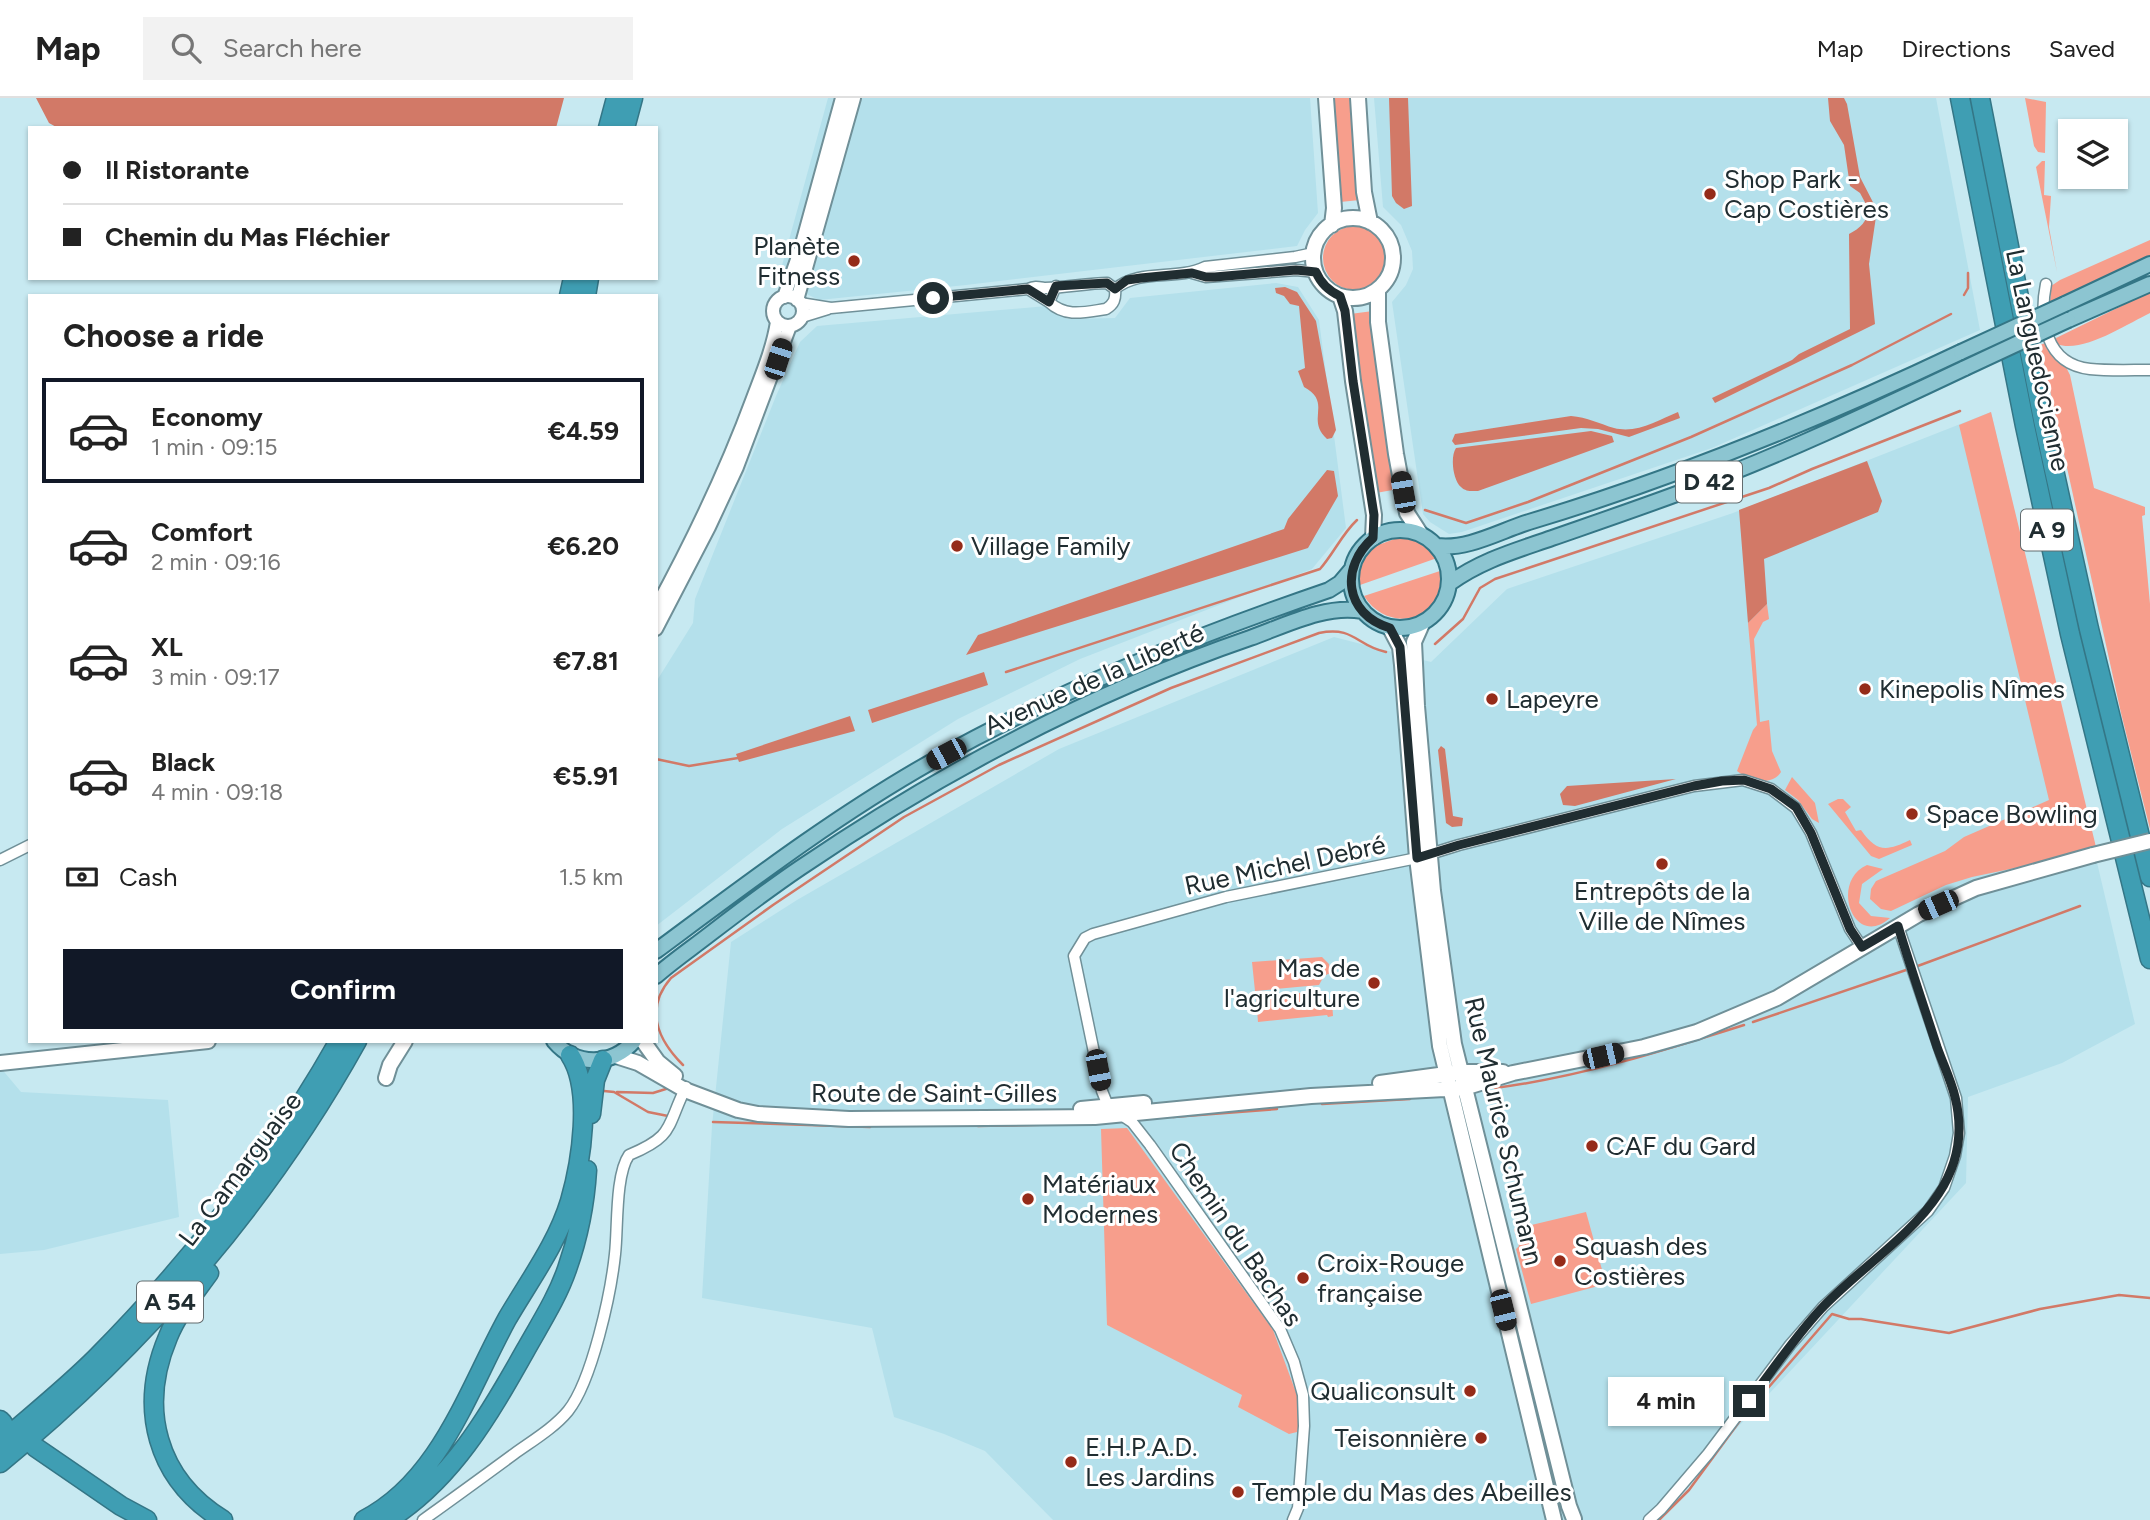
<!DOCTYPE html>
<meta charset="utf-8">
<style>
:root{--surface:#fff;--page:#f2f2f2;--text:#222;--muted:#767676;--line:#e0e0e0;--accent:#111827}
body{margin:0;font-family:Figtree,sans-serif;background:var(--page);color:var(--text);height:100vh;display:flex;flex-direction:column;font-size:26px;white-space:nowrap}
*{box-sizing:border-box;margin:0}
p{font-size:23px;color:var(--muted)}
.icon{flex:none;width:38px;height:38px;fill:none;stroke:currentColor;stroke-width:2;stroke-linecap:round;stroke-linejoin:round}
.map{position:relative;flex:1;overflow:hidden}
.drawer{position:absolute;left:28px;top:196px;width:630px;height:749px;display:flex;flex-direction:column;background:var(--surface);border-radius:0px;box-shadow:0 2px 5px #0004}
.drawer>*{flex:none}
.guide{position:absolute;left:28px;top:28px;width:630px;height:154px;border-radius:0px;box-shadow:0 2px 5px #0004;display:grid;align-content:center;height:154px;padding:0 35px;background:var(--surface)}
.fabs{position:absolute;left:2058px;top:21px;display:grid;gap:14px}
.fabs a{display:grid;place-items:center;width:70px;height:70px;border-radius:0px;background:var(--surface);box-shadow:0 2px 5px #0004;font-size:35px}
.end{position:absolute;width:32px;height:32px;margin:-16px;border:9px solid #202d31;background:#fff;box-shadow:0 0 0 4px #fff}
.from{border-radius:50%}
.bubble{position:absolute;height:49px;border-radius:0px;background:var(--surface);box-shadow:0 2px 5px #0004;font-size:23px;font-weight:700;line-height:49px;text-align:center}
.car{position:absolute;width:21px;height:42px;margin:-21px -10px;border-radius:9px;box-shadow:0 0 5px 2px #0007;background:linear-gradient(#222 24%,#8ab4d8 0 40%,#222 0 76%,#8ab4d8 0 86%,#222 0)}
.guide b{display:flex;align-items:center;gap:24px;height:66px;font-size:26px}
.guide b+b{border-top:2px solid var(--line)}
.guide i{width:18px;height:18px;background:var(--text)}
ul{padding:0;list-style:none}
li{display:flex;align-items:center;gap:21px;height:105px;margin:0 14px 10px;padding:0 21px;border:4px solid transparent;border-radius:0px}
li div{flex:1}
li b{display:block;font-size:26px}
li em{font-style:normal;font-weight:700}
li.active{border-color:var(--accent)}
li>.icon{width:63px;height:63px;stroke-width:1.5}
h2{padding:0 35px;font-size:32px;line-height:84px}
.pay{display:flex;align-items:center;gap:18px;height:77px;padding:0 35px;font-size:26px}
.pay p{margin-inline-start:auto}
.button{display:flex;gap:14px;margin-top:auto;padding:14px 35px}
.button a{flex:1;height:80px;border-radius:0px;background:var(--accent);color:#fff;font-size:28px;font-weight:700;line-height:80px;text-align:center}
header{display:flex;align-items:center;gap:42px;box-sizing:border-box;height:98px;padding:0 35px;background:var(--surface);border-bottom:2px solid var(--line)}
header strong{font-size:33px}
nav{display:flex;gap:38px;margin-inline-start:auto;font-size:24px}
.search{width:490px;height:63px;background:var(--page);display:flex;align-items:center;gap:18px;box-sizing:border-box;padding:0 24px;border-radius:0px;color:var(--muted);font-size:26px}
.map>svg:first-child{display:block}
</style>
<header>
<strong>Map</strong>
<div class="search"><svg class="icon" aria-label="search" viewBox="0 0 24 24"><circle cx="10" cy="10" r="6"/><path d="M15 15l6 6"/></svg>Search here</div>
<nav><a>Map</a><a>Directions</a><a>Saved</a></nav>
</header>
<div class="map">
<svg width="2150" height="1422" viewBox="0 0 2150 1422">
<rect width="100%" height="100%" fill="#c7e9f1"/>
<path fill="#b4e0eb" d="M828,0H1310L1318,115L1305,132L1297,148L966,187L819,202L778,182Z
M1374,0H1936L1980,232L1712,350L1462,434L1449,436L1430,424L1423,416L1392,204L1406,187L1413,171L1412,153L1401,127L1383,109Z
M1276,185L1298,189L1319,222L1346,430L1312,471L1080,561L958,621L782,731L656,828V584L693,525L695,501L776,298L800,244L817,228L1047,208L1067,221L1115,220L1130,200Z
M1991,314L2135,926L2062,965L1968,999L1966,1085L1651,1422H1053L985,1353L944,1336L894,1319L872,1230L702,1200L712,1028L731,844L797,802L1059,651L1334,539L1431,564L1507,491L1733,415Z
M0,969L21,994L168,1002L179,1119L44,1152L0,1156Z"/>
<path fill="#f79e8c" d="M1334,0H1355L1360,102L1340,104Z
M2025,0L2046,4L2045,55L2038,54L2034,48Z
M2042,63H2045L2044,97L2051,98L2049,129L2057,174L2036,69Z
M1323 160a32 32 0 1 1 64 0a32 32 0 1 1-64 0Z
M2150,142V161L2050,206L2051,188L2060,182Z
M2150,194V215C2127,226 2082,256 2057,246L2054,241Z
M1373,213L1398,391L1376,395L1350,216Z
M2045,245L2065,267L2070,277L2094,390L2145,409V417L2142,418L2150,506V731L2121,615L2040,247Z
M1991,314L2096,749L2015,770L1972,779L1946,787L1891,813L1881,811L1870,801L1871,791L1876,783L1945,753L1964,739L2049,702L1959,327Z
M1397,436C1417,437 1428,443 1440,459L1360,487C1358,469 1363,453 1379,443L1381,446L1397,440Z
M1443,472C1449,521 1390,539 1364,498Z
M1767,506L1769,521L1763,524L1754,541L1760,624L1769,622L1772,653L1781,674C1772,689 1749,682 1737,673L1753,632L1757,627L1748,525Z
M1792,679L1815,705L1819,725L1812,721L1798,702L1785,692Z
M1838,701H1843L1851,709L1845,714L1856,733L1861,732C1877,755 1887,753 1910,742L1912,747L1879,761L1871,758L1828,706Z
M1867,767L1883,771L1862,786L1859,805L1871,818L1890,820C1854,852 1829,784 1867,767Z
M1322,859L1329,866L1330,875L1324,878L1319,887L1255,893L1252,864Z
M1320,893L1324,899L1332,903L1333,918L1328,919L1327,917L1258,924L1256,899Z
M1127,1030L1273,1232L1298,1300L1300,1322L1297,1334L1289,1336L1238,1309L1242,1297L1107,1227L1101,1031Z
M1586,1114L1606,1186L1531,1206L1516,1151L1519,1148L1514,1131Z"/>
<path fill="#d27967" d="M36,0H564L556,30H58L49,25Z
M1389,0H1408L1412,108L1404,111L1396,105L1392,98Z
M1828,0H1844L1847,6L1860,79L1877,112L1869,166L1875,226L1715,305L1712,300L1792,262L1799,256L1850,231L1849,136C1860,130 1868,124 1868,110L1860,95L1850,88L1844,47L1830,23Z
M1285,189L1297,194L1316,223L1336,332L1332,340L1327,341C1305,321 1333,305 1304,289L1298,273L1305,270L1299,208L1290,206L1284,198L1276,195L1275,190Z
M1678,314L1680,320L1629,339L1598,331L1581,330L1455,347L1452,343L1455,336L1571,318C1587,319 1600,326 1614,330C1637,336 1658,322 1678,314Z
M1591,333L1612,338L1614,344L1478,393C1472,393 1466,394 1461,389C1453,382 1450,359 1456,350Z
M1867,363L1882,403L1878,414L1764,461L1767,506L1748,525L1739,412Z
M1327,372L1334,373L1338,398L1308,450L966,557L978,537L1284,431L1288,421Z
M984,574L988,587L872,625L868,612Z
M850,618L855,633L739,664L736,656Z
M1441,648L1445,651L1453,718L1463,720L1462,728L1452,729L1446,725L1438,652Z
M1676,681L1575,708L1563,707L1560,696L1567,688Z"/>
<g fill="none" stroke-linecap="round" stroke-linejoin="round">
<path stroke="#d27967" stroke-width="2.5" d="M1964,197L1968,190V175
M1425,412L1466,425L1528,404L1691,339L1852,267L1951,216
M1435,546L1463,521L1480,490L1495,481L1769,390L1812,371L1960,313
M1006,574L1320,471C1334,455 1342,436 1357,422
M656,661L689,668L738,660
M1915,869L2080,808
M1753,924L1909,871
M683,967C658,942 644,911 671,880L773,807L904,719L999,667L1171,590L1319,535C1355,528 1356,548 1386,554
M1495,990C1580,979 1662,953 1744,927
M604,993L614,994L648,1014L668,1018
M617,994L653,995L669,990
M1322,1006L1410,1001
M1173,1019L1277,1011
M713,1024L870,1029
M978,1028L1077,1026
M1659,1422L1689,1392L1742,1320L1832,1216L1849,1221H1861L1949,1235L2040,1211L2119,1197L2150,1200"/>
<g stroke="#709098" stroke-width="13">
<path id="minor" d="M1192,175L1206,179L1296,172L1316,174
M2046,186C2039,221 2045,266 2090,271C2109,273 2130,272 2150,272
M1028,191L1049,204
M1115,191C1140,170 1176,183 1205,169L1295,159L1309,156L1314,153
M800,205L831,210L1028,191C1035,188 1038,189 1045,190C1064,190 1088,185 1107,185L1115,191C1116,201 1114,206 1106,211C1085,214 1066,220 1049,204L1056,188
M802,219L828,211
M0,762L30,747
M423,1422C454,1400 484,1378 514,1356C532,1343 554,1330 568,1313C592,1283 611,1195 615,1156C618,1131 615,1077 629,1057C675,1038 666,1029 686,989
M1293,1422L1298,1410L1304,1328L1303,1297L1294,1264L1280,1231L1150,1047L1132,1024L1108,1008L1102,993L1074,858L1085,840L1093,836L1226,799L1417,760L1459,747L1694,688L1743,682L1771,691L1796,710L1811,735L1850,831L1862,849
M1649,1422L1661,1411L1708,1356L1790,1247L1823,1209L1928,1113L1944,1090L1955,1058L1959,1035L1956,1000L1898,828"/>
</g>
<g stroke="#709098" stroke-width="16">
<path id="tertiary" d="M773 213a15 15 0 1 1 30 0a15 15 0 1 1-30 0Z
M784,199L800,153L842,0
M797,202L854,0
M656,510C693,442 726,373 753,300C762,276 773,250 777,224
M656,531L709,429L737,369L790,228"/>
</g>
<g stroke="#709098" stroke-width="18">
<path id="secondary" d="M1326,0L1334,110L1332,127
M1358,0L1364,94L1370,124
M1313 160a40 40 0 1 1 80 0a40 40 0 1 1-80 0Z
M1378,192V224L1396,356L1407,415L1420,435
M1340,198L1345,213L1353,283L1374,417L1373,440
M1422,526L1414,544L1417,608L1433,793L1454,946L1569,1408L1574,1421
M1390,530L1400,549L1402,567L1417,760L1440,948L1554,1422
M643,943L658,964L675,978
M616,958L638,965L685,992L738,1012L758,1016L849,1021L1095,1019L1311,998L1464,990L1513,975L1644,949L1697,934L1777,900L1919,816L1976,790L2093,757
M0,965L208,943
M386,980L390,967L405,943
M1380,985L1461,974H1503
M1081,1011L1144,1005"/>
</g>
<g stroke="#347686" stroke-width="18">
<path id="primary" d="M2065,206L2150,166
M2068,222L2150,186
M1351 481a49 49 0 1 1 98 0a49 49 0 1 1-98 0Z
M1437,448C1468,452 1500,433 1529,424C1679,379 1820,321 1961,254
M1450,485C1482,462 1515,453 1552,440C1595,425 1639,410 1682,394C1779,358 1872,314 1965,270
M656,853C745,787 834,719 931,664C1057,593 1192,539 1329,492L1340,485L1351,472
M656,878C673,863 692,850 710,836C740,813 769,791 800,770C940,675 1090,595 1250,540C1284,528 1326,506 1362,513
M554,943C576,969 612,968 634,943"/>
</g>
<g stroke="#347686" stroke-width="21">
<path id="motorway" d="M1960,0L2025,328L2070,536L2150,861
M1980,0L2043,322L2089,531L2150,779
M608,30L616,0
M625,30L633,0
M569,198L573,180
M586,198L589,180
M591,1016L595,982L603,962
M209,1175C194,1196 177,1216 168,1239C138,1310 156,1381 223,1422
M0,1322L3,1325
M0,1345C32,1317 66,1290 96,1260C190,1165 273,1060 339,943
M35,1349L121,1408L147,1422
M0,1365C143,1248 267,1105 357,943
M364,1422C440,1383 468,1292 507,1221C529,1183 557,1146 570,1103C581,1065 593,992 570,957
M388,1422C452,1382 489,1317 525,1253C540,1226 557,1200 567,1171C578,1140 585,1105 587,1072"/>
</g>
<use href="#minor" stroke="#fff" stroke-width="10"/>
<use href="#tertiary" stroke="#fff" stroke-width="12"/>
<use href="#secondary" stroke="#fff" stroke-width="14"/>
<use href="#primary" stroke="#8cc5d1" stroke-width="14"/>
<use href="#motorway" stroke="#3f9eb3" stroke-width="18"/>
<g stroke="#709098" stroke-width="18" stroke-linecap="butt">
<path id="secondary-bridge" d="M2093,757L2150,743"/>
</g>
<g stroke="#347686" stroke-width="18" stroke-linecap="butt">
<path id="primary-bridge" d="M1961,254L2065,206
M1965,270L2068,222"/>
</g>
<use href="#secondary-bridge" stroke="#fff" stroke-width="14"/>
<use href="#primary-bridge" stroke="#8cc5d1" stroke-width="14"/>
</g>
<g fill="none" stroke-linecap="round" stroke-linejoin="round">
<path stroke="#202d31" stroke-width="9" d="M933,200L1028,191L1049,204L1056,188L1107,185L1115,191L1127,182L1141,180L1192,175L1206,179H1215L1296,172L1316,174C1321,186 1329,193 1340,198L1345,213L1353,283L1374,417L1373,440C1340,469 1344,516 1390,530L1400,549L1417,760L1459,747L1694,688L1722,683L1744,682L1771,691L1796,709L1811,735L1850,831L1862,849L1898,828C1910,868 1924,909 1937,949C1943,966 1951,982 1955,999C1981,1101 1879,1149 1821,1211C1794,1240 1773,1272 1749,1303"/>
</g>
<g fill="#952b19" stroke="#fff" stroke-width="2.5">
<circle cx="1710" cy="96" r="7"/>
<circle cx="854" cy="163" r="7"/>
<circle cx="957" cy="448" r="7"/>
<circle cx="1865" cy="591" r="7"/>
<circle cx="1492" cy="601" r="7"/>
<circle cx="1912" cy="716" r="7"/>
<circle cx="1662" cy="766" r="7"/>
<circle cx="1374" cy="885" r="7"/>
<circle cx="1592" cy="1048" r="7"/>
<circle cx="1028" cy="1101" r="7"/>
<circle cx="1560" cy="1163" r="7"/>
<circle cx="1303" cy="1180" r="7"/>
<circle cx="1470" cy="1293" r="7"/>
<circle cx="1481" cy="1340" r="7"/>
<circle cx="1071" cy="1364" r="7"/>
<circle cx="1238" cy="1394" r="7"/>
</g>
<g text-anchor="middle" stroke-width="6" stroke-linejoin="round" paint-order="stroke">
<g fill="#fff" stroke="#636c6f" stroke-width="2">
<rect x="1676" y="363.5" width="66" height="41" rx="5"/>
<rect x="2021" y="411.5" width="52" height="41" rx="5"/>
<rect x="137" y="1183.5" width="66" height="41" rx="5"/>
</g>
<g font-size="24" font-weight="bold" fill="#202d31">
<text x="1709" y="392">D 42</text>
<text x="2047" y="440">A 9</text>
<text x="170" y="1212">A 54</text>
</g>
<g font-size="26" fill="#202d31" stroke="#fff" text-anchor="start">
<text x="1724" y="90">Shop Park -<tspan x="1724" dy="30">Cap Costières</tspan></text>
<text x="840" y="157" text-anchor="end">Planète<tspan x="840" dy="30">Fitness</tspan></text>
<text x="971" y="457">Village Family</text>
<text x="1879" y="600">Kinepolis Nîmes</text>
<text x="1506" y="610">Lapeyre</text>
<text x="1926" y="725">Space Bowling</text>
<text x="1662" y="802" text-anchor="middle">Entrepôts de la<tspan x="1662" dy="30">Ville de Nîmes</tspan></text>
<text x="1360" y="879" text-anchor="end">Mas de<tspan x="1360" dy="30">l'agriculture</tspan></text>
<text x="1606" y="1057">CAF du Gard</text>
<text x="1042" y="1095">Matériaux<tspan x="1042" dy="30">Modernes</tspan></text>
<text x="1574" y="1157">Squash des<tspan x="1574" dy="30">Costières</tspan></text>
<text x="1317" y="1174">Croix-Rouge<tspan x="1317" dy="30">française</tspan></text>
<text x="1456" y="1302" text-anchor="end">Qualiconsult</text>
<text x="1467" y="1349" text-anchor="end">Teisonnière</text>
<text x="1085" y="1358">E.H.P.A.D.<tspan x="1085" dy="30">Les Jardins</tspan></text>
<text x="1252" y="1403">Temple du Mas des Abeilles</text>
</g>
<g font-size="26" fill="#202d31" stroke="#fff">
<text transform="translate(2038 262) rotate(78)" y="9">La Languedocienne</text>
<text transform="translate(1094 581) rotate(-24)" y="9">Avenue de la Liberté</text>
<text transform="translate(1285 767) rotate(-12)" y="9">Rue Michel Debré</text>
<text x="934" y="1004">Route de Saint-Gilles</text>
<text transform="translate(1504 1033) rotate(77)" y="9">Rue Maurice Schumann</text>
<text transform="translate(240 1071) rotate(-53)" y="9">La Camarguaise</text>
<text transform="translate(1236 1136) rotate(56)" y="9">Chemin du Bachas</text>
</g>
</g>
</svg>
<div class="fabs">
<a><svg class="icon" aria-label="layers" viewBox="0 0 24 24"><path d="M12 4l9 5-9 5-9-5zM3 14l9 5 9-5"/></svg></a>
</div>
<i class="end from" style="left:933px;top:200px"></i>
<i class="end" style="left:1749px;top:1303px"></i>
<div class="bubble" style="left:1608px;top:1279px;width:116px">4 min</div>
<i class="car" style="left:778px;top:261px;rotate:18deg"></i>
<i class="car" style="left:1403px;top:394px;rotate:350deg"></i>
<i class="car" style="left:946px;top:656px;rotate:242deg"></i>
<i class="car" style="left:1938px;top:807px;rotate:246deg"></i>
<i class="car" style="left:1603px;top:958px;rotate:77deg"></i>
<i class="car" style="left:1098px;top:972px;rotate:169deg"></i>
<i class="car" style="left:1503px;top:1212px;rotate:166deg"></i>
<div class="guide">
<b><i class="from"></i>Il Ristorante</b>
<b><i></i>Chemin du Mas Fléchier</b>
</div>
<section class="drawer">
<h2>Choose a ride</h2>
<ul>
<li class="active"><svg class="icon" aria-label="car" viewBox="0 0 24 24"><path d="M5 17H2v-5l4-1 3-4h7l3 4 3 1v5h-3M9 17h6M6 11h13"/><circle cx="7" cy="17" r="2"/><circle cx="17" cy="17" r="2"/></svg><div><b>Economy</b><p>1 min · 09:15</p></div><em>€4.59</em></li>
<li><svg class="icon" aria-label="car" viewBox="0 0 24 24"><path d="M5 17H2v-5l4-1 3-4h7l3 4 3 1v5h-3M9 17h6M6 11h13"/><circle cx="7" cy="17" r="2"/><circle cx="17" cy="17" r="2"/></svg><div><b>Comfort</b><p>2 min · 09:16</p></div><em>€6.20</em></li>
<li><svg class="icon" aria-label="car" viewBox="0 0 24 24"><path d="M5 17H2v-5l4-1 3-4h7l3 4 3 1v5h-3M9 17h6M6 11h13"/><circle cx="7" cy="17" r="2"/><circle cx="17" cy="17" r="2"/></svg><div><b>XL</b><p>3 min · 09:17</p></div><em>€7.81</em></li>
<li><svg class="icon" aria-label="car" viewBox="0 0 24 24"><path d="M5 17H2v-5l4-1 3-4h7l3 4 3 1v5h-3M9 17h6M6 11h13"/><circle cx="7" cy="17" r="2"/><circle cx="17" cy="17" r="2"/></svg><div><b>Black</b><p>4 min · 09:18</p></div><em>€5.91</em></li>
</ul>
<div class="pay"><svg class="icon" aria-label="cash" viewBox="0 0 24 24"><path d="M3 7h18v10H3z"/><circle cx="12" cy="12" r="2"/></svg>Cash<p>1.5 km</p></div>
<div class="button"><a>Confirm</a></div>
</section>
</div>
